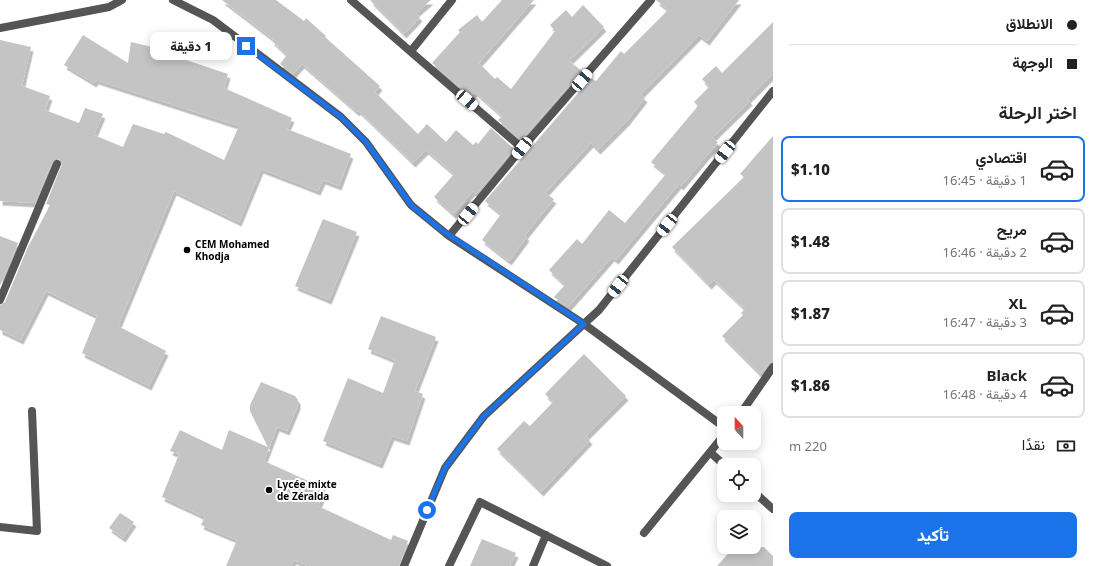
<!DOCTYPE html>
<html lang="ar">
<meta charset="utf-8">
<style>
:root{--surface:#fff;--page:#f2f2f2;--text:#222;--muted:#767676;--line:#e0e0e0;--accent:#1a73e8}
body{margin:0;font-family:"Noto Sans",Vazirmatn,sans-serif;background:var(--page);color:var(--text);direction:rtl;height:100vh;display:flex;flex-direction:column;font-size:15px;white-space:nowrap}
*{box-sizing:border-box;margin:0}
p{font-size:13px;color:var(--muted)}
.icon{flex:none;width:22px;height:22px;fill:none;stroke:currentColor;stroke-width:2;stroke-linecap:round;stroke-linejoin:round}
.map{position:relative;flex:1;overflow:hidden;direction:ltr}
.drawer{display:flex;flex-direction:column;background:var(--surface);width:320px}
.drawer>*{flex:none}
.hud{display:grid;align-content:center;height:88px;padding:0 16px;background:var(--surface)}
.needle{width:26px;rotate:339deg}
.fabs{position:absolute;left:717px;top:406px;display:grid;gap:8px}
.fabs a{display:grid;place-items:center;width:44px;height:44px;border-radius:8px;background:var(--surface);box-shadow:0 2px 10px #0003;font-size:20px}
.end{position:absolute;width:18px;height:18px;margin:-9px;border:5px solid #1a73e8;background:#fff;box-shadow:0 0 0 2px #fff}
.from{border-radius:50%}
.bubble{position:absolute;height:28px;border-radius:8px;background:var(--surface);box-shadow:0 2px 10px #0003;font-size:13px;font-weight:800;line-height:28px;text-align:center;direction:rtl}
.car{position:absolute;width:12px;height:24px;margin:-12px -6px;border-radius:5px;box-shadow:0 0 3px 1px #0007;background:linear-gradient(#fff 24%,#345 0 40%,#fff 0 76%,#345 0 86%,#fff 0)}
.hud b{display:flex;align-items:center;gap:14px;height:38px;font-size:15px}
.hud b+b{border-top:1px solid var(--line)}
.hud i{width:10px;height:10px;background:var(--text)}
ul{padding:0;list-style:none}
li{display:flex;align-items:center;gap:12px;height:66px;margin:0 8px 6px;padding:0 8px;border:2px solid var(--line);border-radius:8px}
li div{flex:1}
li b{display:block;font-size:15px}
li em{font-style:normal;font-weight:800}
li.selected{border-color:var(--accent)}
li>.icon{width:36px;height:36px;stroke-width:1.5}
h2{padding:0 16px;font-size:18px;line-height:48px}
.pay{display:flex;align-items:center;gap:10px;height:44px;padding:0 16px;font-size:15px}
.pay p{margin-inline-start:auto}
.button{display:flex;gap:8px;margin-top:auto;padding:8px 16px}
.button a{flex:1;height:46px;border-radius:8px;background:var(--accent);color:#fff;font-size:16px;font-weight:800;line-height:46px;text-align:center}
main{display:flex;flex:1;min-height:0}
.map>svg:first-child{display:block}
</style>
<main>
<section class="drawer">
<div class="hud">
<b><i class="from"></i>الانطلاق</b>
<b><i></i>الوجهة</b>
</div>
<h2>اختر الرحلة</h2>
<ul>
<li class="selected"><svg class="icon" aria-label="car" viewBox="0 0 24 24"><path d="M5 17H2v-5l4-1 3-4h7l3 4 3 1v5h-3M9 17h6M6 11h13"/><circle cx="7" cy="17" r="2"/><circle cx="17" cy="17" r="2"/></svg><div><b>اقتصادي</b><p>1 دقيقة · 16:45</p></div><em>$1.10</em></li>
<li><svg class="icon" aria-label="car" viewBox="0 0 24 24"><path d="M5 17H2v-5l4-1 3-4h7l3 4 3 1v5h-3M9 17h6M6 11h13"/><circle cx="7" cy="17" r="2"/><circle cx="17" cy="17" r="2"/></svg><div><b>مريح</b><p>2 دقيقة · 16:46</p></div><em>$1.48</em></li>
<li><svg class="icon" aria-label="car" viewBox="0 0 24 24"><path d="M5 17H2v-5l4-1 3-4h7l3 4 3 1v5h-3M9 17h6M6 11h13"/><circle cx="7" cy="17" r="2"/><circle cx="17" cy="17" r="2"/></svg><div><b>XL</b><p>3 دقيقة · 16:47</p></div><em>$1.87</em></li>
<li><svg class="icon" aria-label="car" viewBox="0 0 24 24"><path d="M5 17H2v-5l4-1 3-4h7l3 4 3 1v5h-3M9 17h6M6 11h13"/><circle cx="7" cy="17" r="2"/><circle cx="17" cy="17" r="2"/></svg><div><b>Black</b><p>4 دقيقة · 16:48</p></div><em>$1.86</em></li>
</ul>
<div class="pay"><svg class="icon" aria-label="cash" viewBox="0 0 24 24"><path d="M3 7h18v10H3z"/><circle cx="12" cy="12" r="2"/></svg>نقدًا<p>220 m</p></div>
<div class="button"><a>تأكيد</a></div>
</section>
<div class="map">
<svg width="773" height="566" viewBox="0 0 773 566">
<defs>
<filter id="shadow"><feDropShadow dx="2.5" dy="4.5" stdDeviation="0" flood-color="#0004"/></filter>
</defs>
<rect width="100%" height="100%" fill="#fff"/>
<path fill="#c4c4c4" filter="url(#shadow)" d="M222,0H276L304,21L306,18L326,36L325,37L380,86L375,92L418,134L427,124L446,142L456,130L473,145L476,142L478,144L491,128L514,149L476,194L473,191L453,214L434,197L454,174L426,150L413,163L358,110L357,112L302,64L293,74L280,64L287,55L272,41L273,39Z
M370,0H431L416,13L420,17L404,34Z
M502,0H534L479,63L495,79L497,77L511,89L555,31L550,25L566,10L572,17L583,5L604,27L569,61L582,71L521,140L498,120L502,116L475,92L471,96L432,63L460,32L458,30L477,15L482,22Z
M656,0H739L707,41L699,35L641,94L645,98L627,121L598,150L591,143L545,193L554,199L525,235L527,237L509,261L482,240L501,214L485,201L591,78L596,81L621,51L624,54L668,10Z
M773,22V74L748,99L750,101L712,138L718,142L681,186L679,184L616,260L612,257L568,307L559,301L554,297L565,285L549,270L577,239L582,244L609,210L625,223L666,174L651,162L698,106L694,102L709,87L702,79L716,66L722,73Z
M83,35L128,63L131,42L178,53L177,57L228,74L224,88L292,118L287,129L351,154L339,186L323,180L318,191L261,169L239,222L174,191L118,326L166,351L149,386L82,353L97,316L46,291L21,340L0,330V305L5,302L28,247L50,205L46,204L62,164L59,159L52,162L35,203L0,201V40L31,47L22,86L50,96L45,110L79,123L85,108L103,114L94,135L123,147L133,124L164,134L166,132L224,160L239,126L96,80L94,83L64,65Z
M773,136V362L769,364L760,374L722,336L743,315L741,313L745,309L714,280L709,285L672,247L744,177L740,174Z
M323,219L357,232L329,300L295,286Z
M0,236L18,243L0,286Z
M381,316L436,337L415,391L423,394L407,441L392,436L380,464L323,441L348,378L383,393L395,360L368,349Z
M584,354L626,396L586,436L590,440L541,492L497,449L524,421L530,426L553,402L545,394Z
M261,382L295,396L298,400V405L287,431L277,427L264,461L326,489L318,506L391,540L393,535L408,541L399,566H308L294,560L291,566H226L237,540L201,525L205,517L162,497L179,454L170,451L180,430L222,450L229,430L268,447L250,411V405Z
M120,513L134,522L123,538L109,528Z
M482,539L516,553L510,566H470Z
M734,547H764L773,556V566H717Z"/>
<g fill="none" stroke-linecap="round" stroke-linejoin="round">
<path stroke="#555" stroke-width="8" d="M173,0L213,20L341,117L366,142L411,205L449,236L584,324L724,427
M351,0L522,148
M0,28L109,7L122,0
M411,51L452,0
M449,236L522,148L651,0
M0,300L57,164
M741,413L773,367
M710,452L724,465
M754,492L773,509
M0,527L37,531L32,411
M644,533L724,435
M404,566L445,468L484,416L599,310L773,91
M449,566L480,502L607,566
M533,566L546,535"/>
</g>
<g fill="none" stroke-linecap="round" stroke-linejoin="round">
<path stroke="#1a73e8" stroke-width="5" d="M246,46L341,117L366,142L411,205L440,229L584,324L484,416L445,468L427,510"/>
</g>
<g fill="#000" stroke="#fff" stroke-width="1.5">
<circle cx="187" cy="250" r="4"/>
<circle cx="269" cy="490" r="4"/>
</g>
<g text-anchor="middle" stroke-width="4" stroke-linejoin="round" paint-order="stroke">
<g font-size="10" font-weight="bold" fill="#000" stroke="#fff" text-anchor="start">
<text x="195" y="248">CEM Mohamed<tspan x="195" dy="12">Khodja</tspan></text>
<text x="277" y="488">Lycée mixte<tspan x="277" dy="12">de Zéralda</tspan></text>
</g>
</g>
</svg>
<div class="fabs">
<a><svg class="needle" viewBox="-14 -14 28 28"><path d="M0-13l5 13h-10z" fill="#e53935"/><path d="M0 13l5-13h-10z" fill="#767676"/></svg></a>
<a><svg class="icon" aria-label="locate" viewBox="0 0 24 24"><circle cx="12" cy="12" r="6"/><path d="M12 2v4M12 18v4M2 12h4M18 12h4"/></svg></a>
<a><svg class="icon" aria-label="layers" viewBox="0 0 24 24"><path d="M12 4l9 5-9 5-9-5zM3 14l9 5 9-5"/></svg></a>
</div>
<i class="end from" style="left:427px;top:510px"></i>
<i class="end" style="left:246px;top:46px"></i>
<div class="bubble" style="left:150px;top:32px;width:82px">1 دقيقة</div>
<i class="car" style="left:582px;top:80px;rotate:41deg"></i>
<i class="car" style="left:467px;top:100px;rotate:131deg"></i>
<i class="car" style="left:522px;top:148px;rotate:219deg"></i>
<i class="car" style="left:725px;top:152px;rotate:218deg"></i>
<i class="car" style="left:468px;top:214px;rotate:39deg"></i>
<i class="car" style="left:667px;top:225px;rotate:218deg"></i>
<i class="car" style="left:618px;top:286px;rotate:218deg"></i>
</div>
</main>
